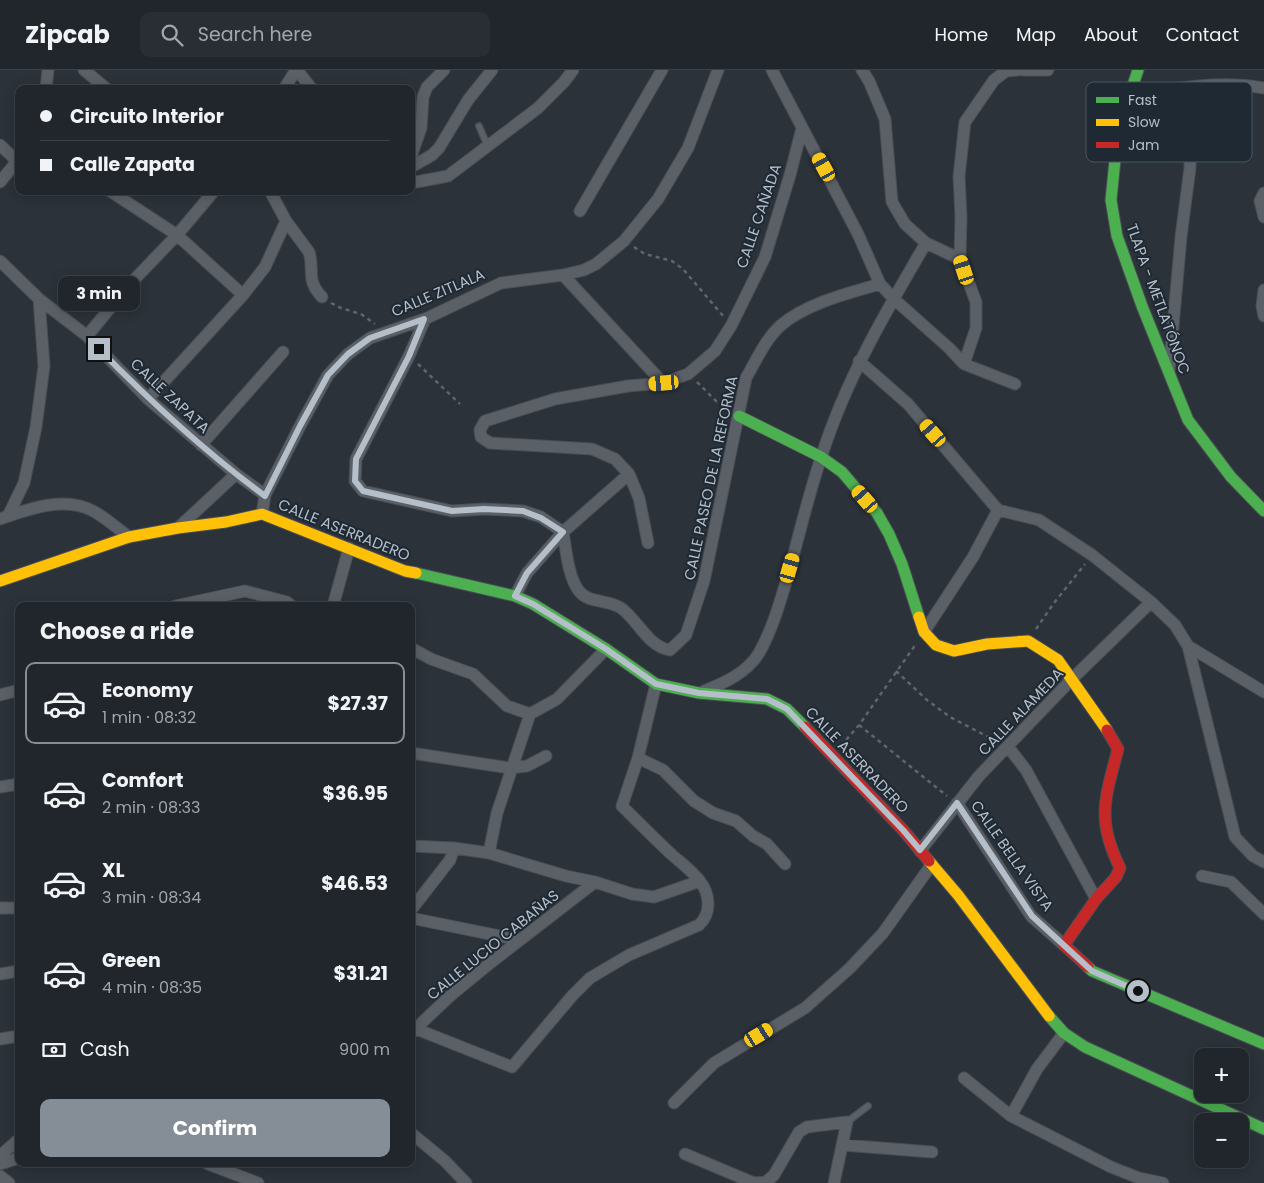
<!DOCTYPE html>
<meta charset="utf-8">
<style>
:root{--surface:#20262b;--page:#282e33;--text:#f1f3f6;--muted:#a2a5a9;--line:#3d4347;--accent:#858e97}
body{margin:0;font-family:Poppins,sans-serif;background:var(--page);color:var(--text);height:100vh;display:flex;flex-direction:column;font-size:19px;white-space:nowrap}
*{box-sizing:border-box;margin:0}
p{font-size:16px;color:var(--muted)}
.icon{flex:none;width:28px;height:28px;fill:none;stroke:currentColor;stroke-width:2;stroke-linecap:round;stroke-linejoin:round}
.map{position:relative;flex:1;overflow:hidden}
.panel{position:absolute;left:15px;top:532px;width:400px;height:565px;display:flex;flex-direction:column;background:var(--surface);border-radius:10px;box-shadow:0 2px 12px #0003,0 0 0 1px var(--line)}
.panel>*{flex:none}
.hud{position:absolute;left:15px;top:15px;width:400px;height:110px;border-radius:10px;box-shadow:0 2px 12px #0003,0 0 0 1px var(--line);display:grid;align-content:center;height:110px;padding:0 25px;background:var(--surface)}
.controls{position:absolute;left:1194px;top:978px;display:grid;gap:10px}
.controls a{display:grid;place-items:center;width:55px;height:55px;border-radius:10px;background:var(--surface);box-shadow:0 2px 12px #0003,0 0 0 1px var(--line);font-size:25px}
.end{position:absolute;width:22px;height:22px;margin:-11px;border:6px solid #b5bfca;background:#111;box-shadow:0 0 0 2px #111}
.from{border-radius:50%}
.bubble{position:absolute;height:35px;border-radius:10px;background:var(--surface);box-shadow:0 2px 12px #0003,0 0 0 1px var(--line);font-size:16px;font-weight:700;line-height:35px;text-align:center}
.car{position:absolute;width:15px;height:30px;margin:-15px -8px;border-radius:6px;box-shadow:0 0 4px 1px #0007;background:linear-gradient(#f5c518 24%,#345 0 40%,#f5c518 0 76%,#345 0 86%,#f5c518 0)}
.hud b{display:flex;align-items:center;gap:18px;height:48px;font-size:19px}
.hud b+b{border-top:1px solid var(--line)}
.hud i{width:12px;height:12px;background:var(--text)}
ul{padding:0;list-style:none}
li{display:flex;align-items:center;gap:15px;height:82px;margin:0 10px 8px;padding:0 15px;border:2px solid transparent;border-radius:10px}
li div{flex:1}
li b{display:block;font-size:19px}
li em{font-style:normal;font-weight:700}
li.on{border-color:var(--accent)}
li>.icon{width:45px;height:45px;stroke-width:1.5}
h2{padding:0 25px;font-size:22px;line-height:60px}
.pay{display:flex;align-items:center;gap:12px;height:55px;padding:0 25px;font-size:19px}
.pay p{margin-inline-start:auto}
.button{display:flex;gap:10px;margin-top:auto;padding:10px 25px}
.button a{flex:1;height:58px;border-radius:10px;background:var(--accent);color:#fff;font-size:20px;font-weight:700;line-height:58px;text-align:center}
header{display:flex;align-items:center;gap:30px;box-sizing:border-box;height:70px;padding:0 25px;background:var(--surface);border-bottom:1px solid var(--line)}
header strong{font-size:24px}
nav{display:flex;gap:28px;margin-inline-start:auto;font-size:18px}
.search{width:350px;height:45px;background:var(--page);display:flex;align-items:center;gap:12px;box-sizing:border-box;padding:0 18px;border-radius:10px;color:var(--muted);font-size:19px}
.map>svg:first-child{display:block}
</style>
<header>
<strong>Zipcab</strong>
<div class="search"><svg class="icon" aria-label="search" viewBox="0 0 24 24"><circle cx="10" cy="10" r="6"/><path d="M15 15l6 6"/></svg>Search here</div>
<nav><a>Home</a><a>Map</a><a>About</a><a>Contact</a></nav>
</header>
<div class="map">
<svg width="1264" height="1113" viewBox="0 0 1264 1113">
<rect width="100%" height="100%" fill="#2b3239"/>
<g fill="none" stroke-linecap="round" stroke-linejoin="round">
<g stroke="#494e54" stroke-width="8">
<path id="lane" d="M479,56L488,77
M847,1052L868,1036"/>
</g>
<g stroke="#494e54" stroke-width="13">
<path id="street" d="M84,0L107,19
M297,0L312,19
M772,0L858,164L880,214L894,229L949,278L964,294
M862,0L869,11L885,49L892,132L905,154L926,173L960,189L976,232V258L964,294L1015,314
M1023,0H1048
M46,19L48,0
M284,19L296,0
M1129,27C1172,18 1220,10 1264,18
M0,75L17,91
M411,87L421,58L423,27L427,17L444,0
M411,97L432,85L439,78L468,30L492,0
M411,110L416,112L448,106L538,38L564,12L573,0
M0,112L19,89
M110,121L177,165L243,225
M270,121L286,151L309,182C315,201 305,209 322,227
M1264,123L1260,131L1264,147
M580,141L662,0
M960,189L961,147L959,106L965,52L994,10L1006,1L1018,0
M0,191L39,229L87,266L148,329L236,404L265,425L262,444
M563,205L663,313
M1264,220L1262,236L1264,246
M425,249L409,286L356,389L355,411L363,421L452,441L484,439L523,441L541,447L563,462C566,479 568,507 579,521C589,534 608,529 621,538C638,550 648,577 670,580L686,565L704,511L746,308C756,291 765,270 780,256C805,234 848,223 880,214
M87,266L130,214L177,165L214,121
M859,291L908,334L998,440L1039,450L1092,485L1151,532L1175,555L1188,576L1264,622
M1169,301L1181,167L1190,98V62L1194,17
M148,329L243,225L265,197L286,151
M201,375L283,282
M265,425L300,356L328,305L348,284L370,268L425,249L501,213L563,205L584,200L596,194L624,171L658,129L688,78L718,0
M8,446L24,413L36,357L44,296L39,229
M0,449C28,439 66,425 95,442C107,449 118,459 129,467
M178,458L236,404
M648,473L639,428L629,404L615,389L592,379L490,373L481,367L480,360L485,351L555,329L628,316L663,313L688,304L715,281L731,256L765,187L790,105L802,58
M515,526L527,503L563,462L629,404
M175,536L245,521L287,532L292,536
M333,536L349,478
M924,562L973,487L998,440
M1188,576L1235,767L1253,786L1264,792
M411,578L431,589L473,604L507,636L530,644L557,629L606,579
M704,621C724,613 747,603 759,583C773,558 780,532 788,505C799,466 808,426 821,388C845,311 885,243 926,173
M0,625L19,620
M1009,678L1026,700L1096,829
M411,683L510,698L527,696L546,686
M638,688L663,700L694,731L713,743L736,751L753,766L767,774L785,794
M0,717L19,714
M957,733L1031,846L1064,875
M411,776L454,778L489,783L566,806L595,812L632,824L654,827L700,811
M920,781L979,706L1072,609L1151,532
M489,783L497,743L530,644
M1202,806L1231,812L1264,844
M0,838H19
M411,840L450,790L454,778
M411,848L519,870
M0,904L19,901
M411,957L512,997L572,926L590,908L629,885L699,855C712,843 710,823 699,810C692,801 680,792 671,784C654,768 638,752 622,736L638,688L656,614
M411,963L450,926L489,894L595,812
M0,969L19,966
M964,1008L1011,1046L1111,1097L1139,1108L1163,1113
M674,1033L714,993L805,938L850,898L883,863L932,794
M1011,1046L1037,999L1064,963
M411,1063L445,1091L466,1113
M843,1075L932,1082
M685,1084L754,1113L766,1112L774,1105L799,1062L807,1057L847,1052L834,1113
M0,1086L19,1069
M0,1094L19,1088
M208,1094L258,1113
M0,1106L9,1113"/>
</g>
<g stroke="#494e54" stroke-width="13">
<path id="fast" d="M1138,0L1129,27L1115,90L1111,130L1117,166L1142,236L1188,350L1231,407L1264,441
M739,346L821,387L842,402L877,443L889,464L902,494L919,547
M416,503L515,526L533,534L606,579L656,614L699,623L767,629L787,639L805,657
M1088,897L1092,901L1264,974
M1049,946L1064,963L1085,977L1264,1059"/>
</g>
<g stroke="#494e54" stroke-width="13">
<path id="slow" d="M0,511L129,467L178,458L226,452L262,444L405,501L416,503
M919,547L924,562L936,575L954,581L987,574L1028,571L1058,590L1107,660
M929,791L958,825L1049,946"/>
</g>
<g stroke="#494e54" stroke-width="13">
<path id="jam" d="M805,657L903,760L929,791
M1088,897L1064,875L1096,829L1116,807L1120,798C1096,749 1105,729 1118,679L1107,660"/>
</g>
<path stroke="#5e656b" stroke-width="2.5" stroke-dasharray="4 4" stroke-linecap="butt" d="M634,177L645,184L672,191L683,199L724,247
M331,233L341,238L361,244L375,254
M418,294L460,334
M697,312L716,331L728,339
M1036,559L1054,533L1085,494
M896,601L927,630L950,647L996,671
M859,655L947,726
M841,676L859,655L916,574"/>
<use href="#lane" stroke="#5b6067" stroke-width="5.5"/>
<use href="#street" stroke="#5b6067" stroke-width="11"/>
<use href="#fast" stroke="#4caf50" stroke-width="11"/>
<use href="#slow" stroke="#ffc107" stroke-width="11"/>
<use href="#jam" stroke="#c62828" stroke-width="11"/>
</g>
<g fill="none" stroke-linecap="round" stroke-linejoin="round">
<path stroke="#b5bfca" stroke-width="6" d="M99,279C151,332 205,382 265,426L300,356L328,305L348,284L370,268L424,249L409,286L356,389L355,411L363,421L452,441L484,439L523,441L541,448L563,462L527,503L515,526L533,534L606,579L656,614L699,623L767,629L787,639L903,760L920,780L957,733L1032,846L1092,901L1138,921"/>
</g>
<g text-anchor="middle" stroke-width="4" stroke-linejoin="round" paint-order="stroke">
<g font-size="15" fill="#b5bfca" stroke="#1e2934">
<text transform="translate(759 146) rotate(-71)" y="5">CALLE CAÑADA</text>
<text transform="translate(438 223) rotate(-23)" y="5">CALLE ZITLALA</text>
<text transform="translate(1158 229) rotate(70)" y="5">TLAPA - METLATÓNOC</text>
<text transform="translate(170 326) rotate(43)" y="5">CALLE ZAPATA</text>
<text transform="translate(711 408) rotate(-78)" y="5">CALLE PASEO DE LA REFORMA</text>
<text transform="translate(344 460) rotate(22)" y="5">CALLE ASERRADERO</text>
<text transform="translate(1021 642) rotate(-46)" y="5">CALLE ALAMEDA</text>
<text transform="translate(857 690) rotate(46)" y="5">CALLE ASERRADERO</text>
<text transform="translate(1012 786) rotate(55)" y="5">CALLE BELLA VISTA</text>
<text transform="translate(493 875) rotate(-39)" y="5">CALLE LUCIO CABAÑAS</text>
</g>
</g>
<rect x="1086" y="12" width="166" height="80" rx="8" fill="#1e2934" stroke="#4b5661" stroke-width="1"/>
<rect x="1096" y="27" width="23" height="6" fill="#4caf50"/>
<rect x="1096" y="49" width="23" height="7" fill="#ffc107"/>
<rect x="1096" y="72" width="23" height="6" fill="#c62828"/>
<g font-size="14" fill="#b5bfca">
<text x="1128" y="35">Fast</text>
<text x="1128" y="57">Slow</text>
<text x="1128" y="80">Jam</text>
</g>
</svg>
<div class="controls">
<a>+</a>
<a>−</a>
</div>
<i class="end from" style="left:1138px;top:921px"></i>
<i class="end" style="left:99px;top:279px"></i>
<div class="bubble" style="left:58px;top:206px;width:82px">3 min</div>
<i class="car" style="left:824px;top:97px;rotate:331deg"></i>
<i class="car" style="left:964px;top:200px;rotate:342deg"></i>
<i class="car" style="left:664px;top:313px;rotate:265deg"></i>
<i class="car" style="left:933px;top:363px;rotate:319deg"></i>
<i class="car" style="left:865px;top:429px;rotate:319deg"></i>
<i class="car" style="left:790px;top:498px;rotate:16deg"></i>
<i class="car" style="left:759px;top:965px;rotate:59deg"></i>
<div class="hud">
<b><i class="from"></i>Circuito Interior</b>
<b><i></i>Calle Zapata</b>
</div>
<section class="panel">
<h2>Choose a ride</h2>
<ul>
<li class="on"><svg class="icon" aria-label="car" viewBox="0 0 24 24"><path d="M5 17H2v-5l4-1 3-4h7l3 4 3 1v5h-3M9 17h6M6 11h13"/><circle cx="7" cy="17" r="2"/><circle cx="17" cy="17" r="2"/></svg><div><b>Economy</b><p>1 min · 08:32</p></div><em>$27.37</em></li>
<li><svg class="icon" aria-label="car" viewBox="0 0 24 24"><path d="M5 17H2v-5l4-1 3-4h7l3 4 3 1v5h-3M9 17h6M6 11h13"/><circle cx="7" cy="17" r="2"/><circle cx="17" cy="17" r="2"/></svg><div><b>Comfort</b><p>2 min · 08:33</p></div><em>$36.95</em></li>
<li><svg class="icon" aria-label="car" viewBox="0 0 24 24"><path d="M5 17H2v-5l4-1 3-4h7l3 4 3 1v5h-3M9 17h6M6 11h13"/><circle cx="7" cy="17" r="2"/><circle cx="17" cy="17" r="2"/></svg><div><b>XL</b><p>3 min · 08:34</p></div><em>$46.53</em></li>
<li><svg class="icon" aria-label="car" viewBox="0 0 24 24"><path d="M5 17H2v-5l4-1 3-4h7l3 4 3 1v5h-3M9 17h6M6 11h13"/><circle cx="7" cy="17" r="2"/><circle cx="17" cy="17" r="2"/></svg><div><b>Green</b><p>4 min · 08:35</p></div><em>$31.21</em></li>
</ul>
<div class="pay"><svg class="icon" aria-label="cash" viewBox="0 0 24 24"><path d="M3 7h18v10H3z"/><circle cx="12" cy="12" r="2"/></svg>Cash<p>900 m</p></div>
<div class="button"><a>Confirm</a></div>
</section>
</div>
